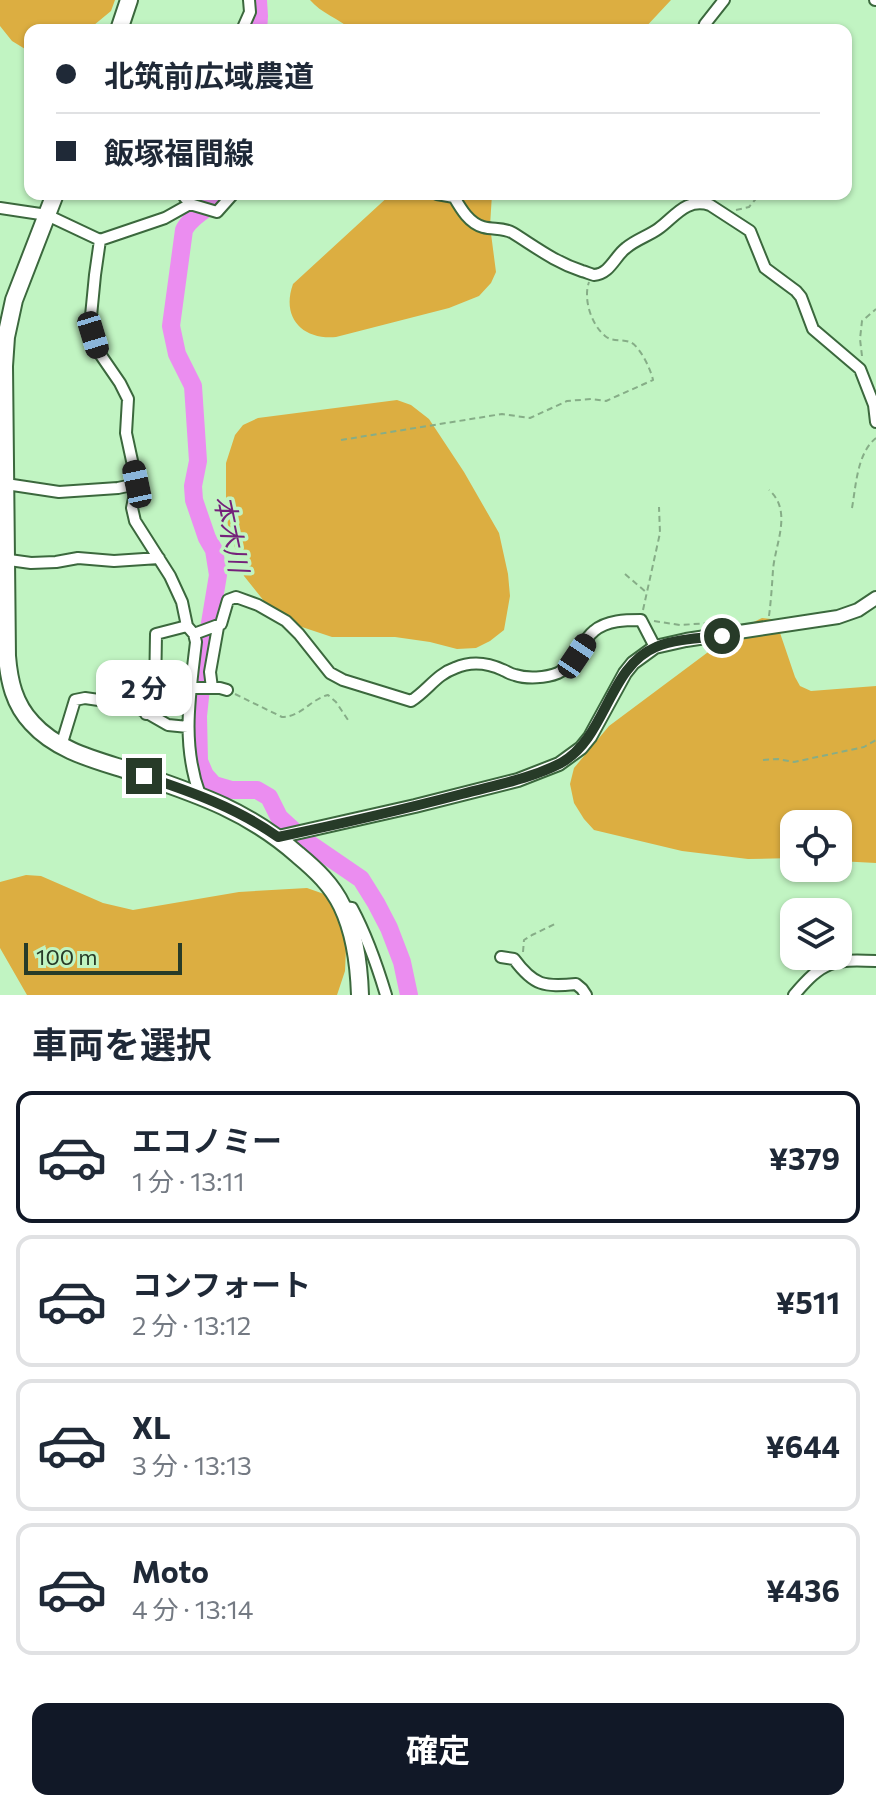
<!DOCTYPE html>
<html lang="ja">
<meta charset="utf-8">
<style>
:root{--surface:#fff;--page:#f6f6f7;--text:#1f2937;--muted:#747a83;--line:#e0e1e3;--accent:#111827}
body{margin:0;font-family:Commissioner,"Noto Sans JP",sans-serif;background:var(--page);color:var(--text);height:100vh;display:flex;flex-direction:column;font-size:30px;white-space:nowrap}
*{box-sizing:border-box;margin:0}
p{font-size:26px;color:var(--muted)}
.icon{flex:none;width:44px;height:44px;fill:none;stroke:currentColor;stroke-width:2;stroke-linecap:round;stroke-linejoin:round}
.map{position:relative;height:995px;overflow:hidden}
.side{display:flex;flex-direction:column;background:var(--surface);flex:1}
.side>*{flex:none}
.guide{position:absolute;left:24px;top:24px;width:828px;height:176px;border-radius:16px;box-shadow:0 2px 6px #0004;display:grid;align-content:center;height:176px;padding:0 32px;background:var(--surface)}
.fabs{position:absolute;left:780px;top:810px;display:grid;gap:16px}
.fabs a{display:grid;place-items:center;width:72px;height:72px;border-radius:16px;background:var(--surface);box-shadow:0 2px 6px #0004;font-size:40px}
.scale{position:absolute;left:24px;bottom:20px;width:158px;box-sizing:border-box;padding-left:8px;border:4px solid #273b28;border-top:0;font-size:22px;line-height:28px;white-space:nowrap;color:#273b28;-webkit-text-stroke:6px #c1f4c2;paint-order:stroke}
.end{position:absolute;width:36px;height:36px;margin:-18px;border:10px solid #273b28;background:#fff;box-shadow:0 0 0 4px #fff}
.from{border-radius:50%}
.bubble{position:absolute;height:56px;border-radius:16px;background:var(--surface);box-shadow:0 2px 6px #0004;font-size:26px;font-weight:700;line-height:56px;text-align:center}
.car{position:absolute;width:24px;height:48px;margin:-24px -12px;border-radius:10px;box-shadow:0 0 6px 2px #0007;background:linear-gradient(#222 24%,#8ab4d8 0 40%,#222 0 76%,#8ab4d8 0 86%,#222 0)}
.guide b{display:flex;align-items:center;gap:28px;height:76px;font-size:30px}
.guide b+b{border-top:2px solid var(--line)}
.guide i{width:20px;height:20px;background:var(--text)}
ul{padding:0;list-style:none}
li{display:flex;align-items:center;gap:24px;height:132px;margin:0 16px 12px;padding:0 16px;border:4px solid var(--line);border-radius:16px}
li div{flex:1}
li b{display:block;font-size:30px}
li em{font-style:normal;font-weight:700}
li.on{border-color:var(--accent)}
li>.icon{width:72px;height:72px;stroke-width:1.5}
h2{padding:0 32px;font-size:36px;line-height:96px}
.primary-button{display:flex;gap:16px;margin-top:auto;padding:16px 32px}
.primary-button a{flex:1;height:92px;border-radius:16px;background:var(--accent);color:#fff;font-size:32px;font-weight:700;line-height:92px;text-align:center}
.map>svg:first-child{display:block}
</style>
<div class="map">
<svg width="876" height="995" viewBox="0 0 876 995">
<rect width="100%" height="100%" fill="#c1f4c2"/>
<path fill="#dcae41" d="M0,0H115L111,11L88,30H30V52L12,41L0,26Z
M310,0H671L643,30H352C339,19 321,13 310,0Z
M391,194H492L490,226L496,272L491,283L479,296L449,308L336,337C302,340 281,317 293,284Z
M397,400L411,405L429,419L464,472L499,533L508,574L510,596L504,630L490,641L476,648L457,649L430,642L395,637H332L290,623L268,606L244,576L228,526L226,508V463L235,435L243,425L258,418Z
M762,618L771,619L778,627L795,677L800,686L811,691L876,686V863L838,861V824H794V858L748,859L682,851L594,830L584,819L574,803L570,784L574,768L609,726L739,629Z
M26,875L41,876L103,903L133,910L239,892L307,888L324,894L344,912L347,926L345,971L337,995H27L0,948V882Z"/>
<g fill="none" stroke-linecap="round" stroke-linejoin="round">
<path stroke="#eb8df0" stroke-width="18" d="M258,0L259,16L258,30
M224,194C212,207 191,215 184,230L171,326L177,354L193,386L198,461L193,486L194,500L207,538L214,550L218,575L204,659L198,716L199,761L205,775L214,785L231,790H257L269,797L279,817L304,840L361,879L376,903L389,928L402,962L409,995"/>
<g stroke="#3b683d" stroke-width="14">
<path id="minor" d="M875,0H876
M242,30L250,12L249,0
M703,30L705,24L724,0
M182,194L190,204
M437,194L454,197L458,194
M454,197C461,209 469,223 483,227C494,230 503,227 513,233C537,248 555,262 582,271C583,271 593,275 594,275C610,274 615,256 626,248C635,240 648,236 658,229C674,218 686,197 710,205L750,231L765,268L796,291L801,297L813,329L860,369L874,405L876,422
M0,208L47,215L100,240L95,275L91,316L93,335L98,351L120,383L128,399L126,433L137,484L132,508L135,521L170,576L182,602L187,626L194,634L196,642C190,694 181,744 200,795
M100,240L165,218L190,204L217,212L233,194
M6,484L59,492L118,488L137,484
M2,559L31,563L56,562L78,558L114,561L159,558
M194,634L221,624L228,600L236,597L258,605L286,621L299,634L330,673L343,680L411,701C427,691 437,674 455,668C471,661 488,663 503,670C508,672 510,674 515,675C527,679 546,678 558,673C577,664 580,642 594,631C607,620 626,620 641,620L655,647
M191,688H220L227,690
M212,688L210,672L218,627
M146,714L155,695L156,634L187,626
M61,746L75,700L85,698L133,705L168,725L188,727
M343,907L352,908C367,936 377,965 386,995
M501,957L514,959C534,986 544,987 576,984L582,989L586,995
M794,995C823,961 832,959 876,961"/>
</g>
<g stroke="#3b683d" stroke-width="16">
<path id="tertiary" d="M278,837L415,806L518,780L559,764L581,748L590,737L625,673L633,663L655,647L686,640L838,617L858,610L876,598"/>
</g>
<g stroke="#3b683d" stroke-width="20">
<path id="primary" d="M119,30L129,0
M55,194L14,300L6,337L4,366L7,656C9,681 14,704 32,723C57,751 96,760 130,771C194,793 246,809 298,855C316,870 332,885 342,906C355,933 359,965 360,995"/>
</g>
<path stroke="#86ad87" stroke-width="2" stroke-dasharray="6 4" stroke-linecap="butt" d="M736,210L749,207L760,194
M862,356L860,339L862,321L876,309
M341,440L502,414L530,418L567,401L592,399L606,401L653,380C651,370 640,346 630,342C622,339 612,342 605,336C591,324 583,299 589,282
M852,508C856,486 857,453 876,438
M625,574L646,592
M643,610L660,533L659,507
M769,616C771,601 772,585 773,570C775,544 793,511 769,490
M654,621L680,625L711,623
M235,694L282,717C301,717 311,699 328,695L336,702L350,723
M763,760L778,759L794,762L864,747L876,740
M523,952L524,940L532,935L557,923"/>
<use href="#minor" stroke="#fff" stroke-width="10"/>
<use href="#tertiary" stroke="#fff" stroke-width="12"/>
<use href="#primary" stroke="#fff" stroke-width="16"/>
</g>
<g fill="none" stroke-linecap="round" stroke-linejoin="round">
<path stroke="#273b28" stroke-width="10" d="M144,776C192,792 237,808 278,837C340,824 401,810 462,794C495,785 530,779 561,763C607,737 608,667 656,647C674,639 702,638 722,636"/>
</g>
<g text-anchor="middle" stroke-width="7" stroke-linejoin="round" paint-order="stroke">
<g font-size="26" font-style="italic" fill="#74217a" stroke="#c1f4c2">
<text transform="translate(231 534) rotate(78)" y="9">本木川</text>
</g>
</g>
</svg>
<div class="fabs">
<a><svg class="icon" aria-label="locate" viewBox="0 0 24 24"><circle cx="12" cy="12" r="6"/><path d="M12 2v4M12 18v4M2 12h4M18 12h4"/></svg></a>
<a><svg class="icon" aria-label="layers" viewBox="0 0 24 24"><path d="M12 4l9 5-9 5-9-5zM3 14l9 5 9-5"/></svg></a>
</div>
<div class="scale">100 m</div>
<i class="end from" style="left:722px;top:636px"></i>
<i class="end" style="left:144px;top:776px"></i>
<div class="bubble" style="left:96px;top:660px;width:96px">2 分</div>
<i class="car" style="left:93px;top:335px;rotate:163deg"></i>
<i class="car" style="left:137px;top:484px;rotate:348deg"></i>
<i class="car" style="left:577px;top:656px;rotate:34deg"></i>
<div class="guide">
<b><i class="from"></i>北筑前広域農道</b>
<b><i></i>飯塚福間線</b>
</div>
</div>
<section class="side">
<h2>車両を選択</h2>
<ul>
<li class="on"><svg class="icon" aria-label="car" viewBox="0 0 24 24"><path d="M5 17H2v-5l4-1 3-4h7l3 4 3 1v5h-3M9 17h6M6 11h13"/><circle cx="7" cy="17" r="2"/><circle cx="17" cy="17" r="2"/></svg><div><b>エコノミー</b><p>1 分 · 13:11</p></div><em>¥379</em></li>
<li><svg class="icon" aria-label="car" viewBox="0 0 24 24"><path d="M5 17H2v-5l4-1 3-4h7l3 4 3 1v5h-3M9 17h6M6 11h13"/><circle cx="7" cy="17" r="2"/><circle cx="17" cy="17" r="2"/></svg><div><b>コンフォート</b><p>2 分 · 13:12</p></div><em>¥511</em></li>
<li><svg class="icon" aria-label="car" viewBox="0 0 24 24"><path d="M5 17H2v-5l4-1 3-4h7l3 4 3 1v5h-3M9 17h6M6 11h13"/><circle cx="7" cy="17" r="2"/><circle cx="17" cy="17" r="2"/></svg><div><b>XL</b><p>3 分 · 13:13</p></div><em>¥644</em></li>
<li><svg class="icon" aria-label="car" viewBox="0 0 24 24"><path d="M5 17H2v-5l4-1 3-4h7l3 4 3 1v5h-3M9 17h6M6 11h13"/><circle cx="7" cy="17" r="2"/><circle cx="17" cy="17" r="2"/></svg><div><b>Moto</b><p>4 分 · 13:14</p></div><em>¥436</em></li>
</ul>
<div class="primary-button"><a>確定</a></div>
</section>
